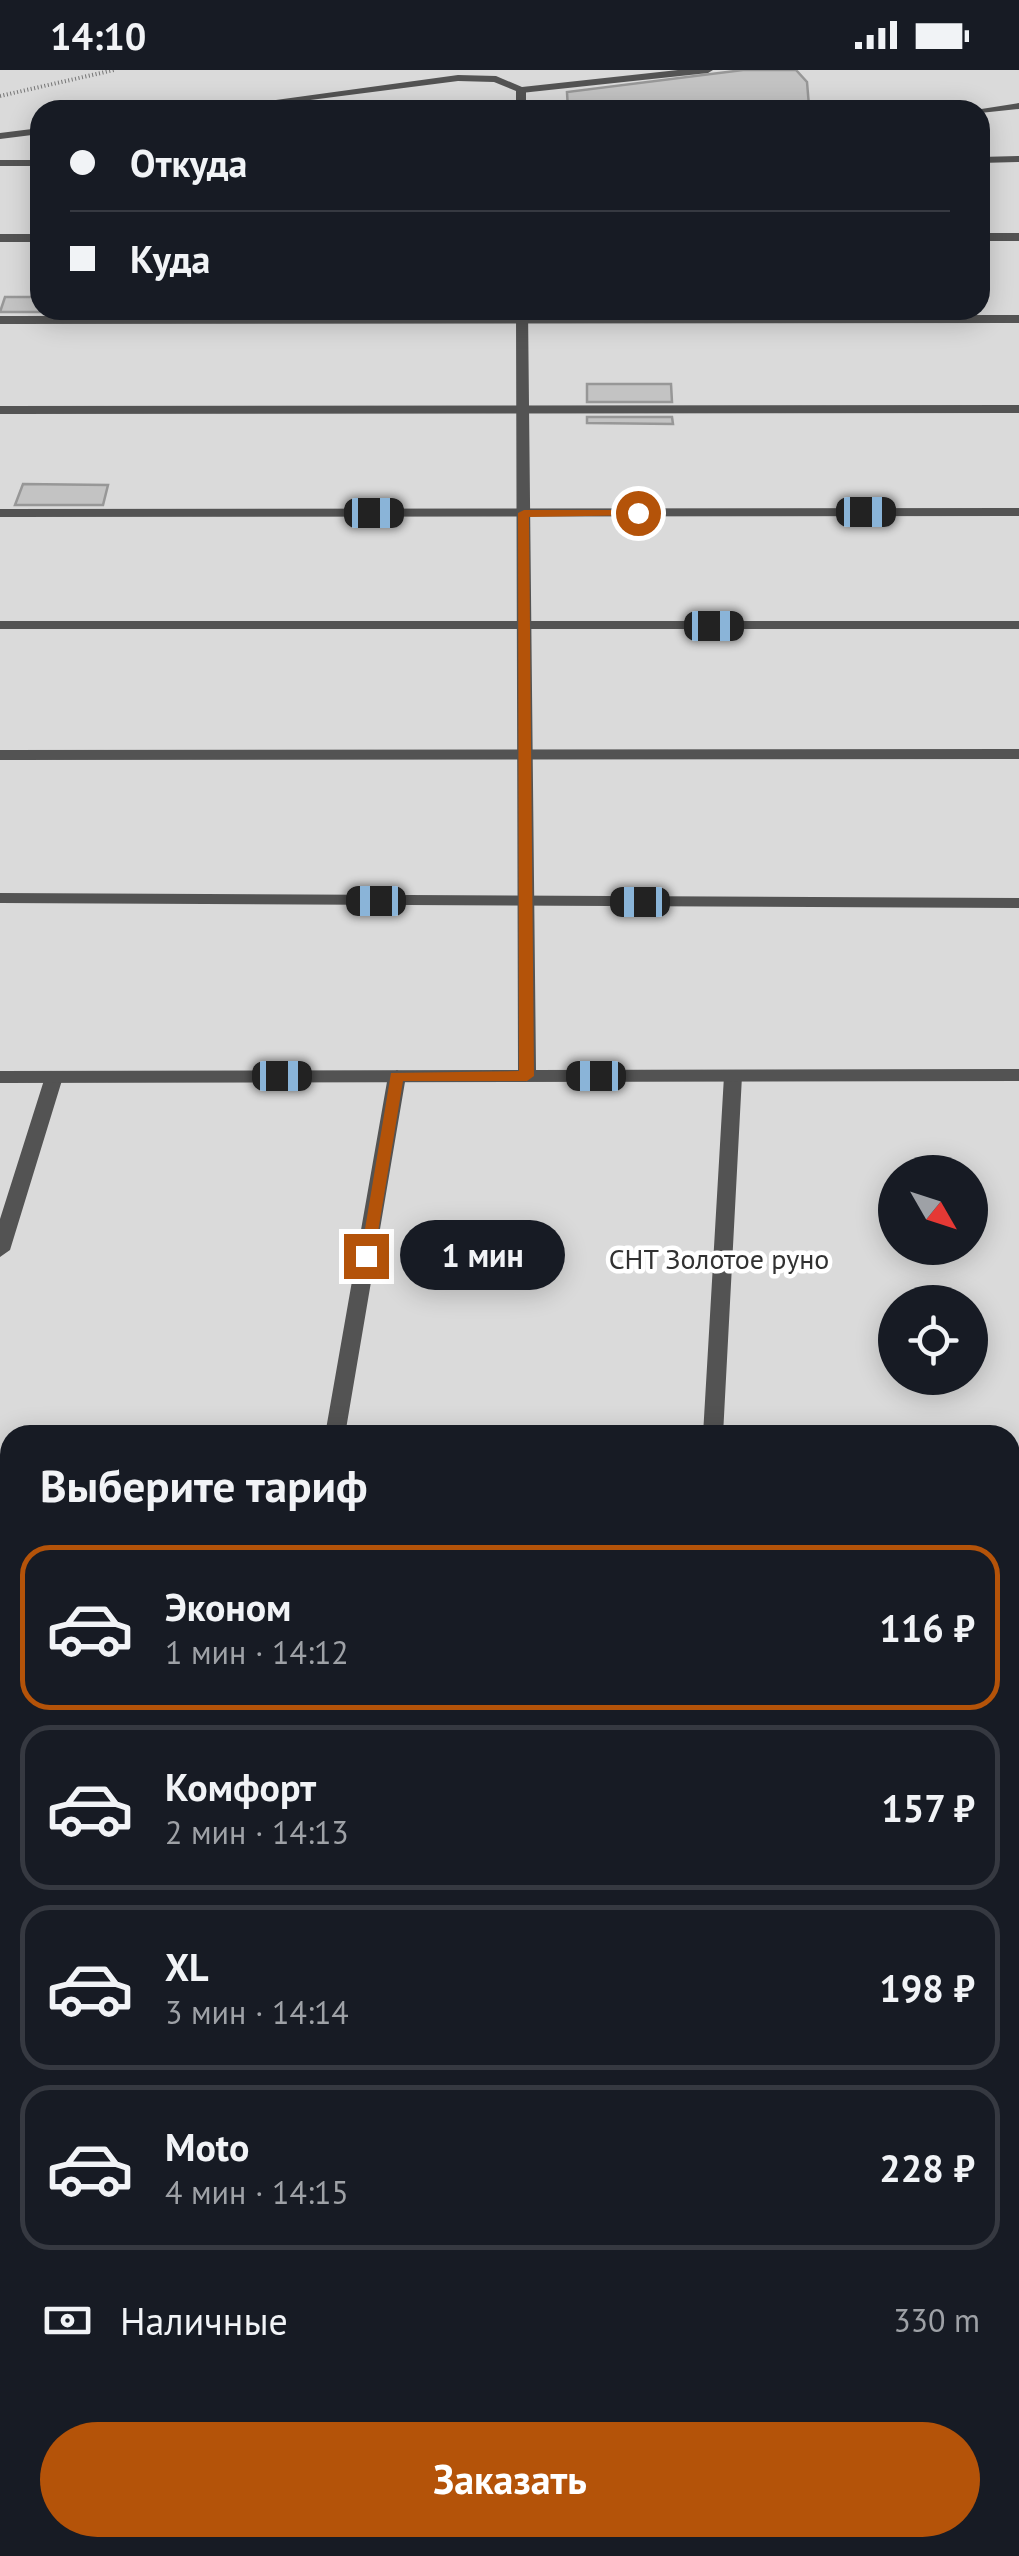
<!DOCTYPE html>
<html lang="ru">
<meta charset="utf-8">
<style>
:root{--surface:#171b24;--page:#20242c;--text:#f1f3f6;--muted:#9ea1a6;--line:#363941;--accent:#b45309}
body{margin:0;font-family:"PT Sans",sans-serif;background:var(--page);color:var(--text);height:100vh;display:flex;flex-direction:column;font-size:38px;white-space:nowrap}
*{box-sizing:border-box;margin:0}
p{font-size:32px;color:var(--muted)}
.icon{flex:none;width:55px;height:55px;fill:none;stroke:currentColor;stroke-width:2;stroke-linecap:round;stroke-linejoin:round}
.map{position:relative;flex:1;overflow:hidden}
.details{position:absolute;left:0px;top:1355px;width:1020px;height:1132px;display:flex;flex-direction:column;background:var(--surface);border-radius:30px 30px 0 0;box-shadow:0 5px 25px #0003}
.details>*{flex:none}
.top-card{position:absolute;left:30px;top:30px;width:960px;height:220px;border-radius:30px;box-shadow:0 5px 25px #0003;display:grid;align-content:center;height:220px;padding:0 40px;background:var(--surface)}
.needle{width:65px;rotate:129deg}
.controls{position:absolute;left:878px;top:1085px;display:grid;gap:20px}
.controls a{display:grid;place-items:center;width:110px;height:110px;border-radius:50%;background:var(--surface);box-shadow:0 5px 25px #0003;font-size:50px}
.end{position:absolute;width:45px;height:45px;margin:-22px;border:12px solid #b45309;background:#fff;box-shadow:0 0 0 5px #fff}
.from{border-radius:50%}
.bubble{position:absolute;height:70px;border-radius:35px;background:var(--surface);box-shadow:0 5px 25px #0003;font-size:32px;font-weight:700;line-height:70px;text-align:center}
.car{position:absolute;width:30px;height:60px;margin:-30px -15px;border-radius:12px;box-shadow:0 0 8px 2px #0007;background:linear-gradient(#222 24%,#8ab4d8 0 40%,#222 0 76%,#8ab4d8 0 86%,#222 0)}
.top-card b{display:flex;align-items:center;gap:35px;height:95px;font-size:38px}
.top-card b+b{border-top:2px solid var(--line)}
.top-card i{width:25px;height:25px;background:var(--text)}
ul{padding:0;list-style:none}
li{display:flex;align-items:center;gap:30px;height:165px;margin:0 20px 15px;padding:0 20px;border:5px solid var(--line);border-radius:30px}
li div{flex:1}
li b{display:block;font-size:38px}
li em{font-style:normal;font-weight:700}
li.current{border-color:var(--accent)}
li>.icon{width:90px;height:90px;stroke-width:1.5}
h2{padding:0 40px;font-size:45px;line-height:120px}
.pay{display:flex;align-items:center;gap:25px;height:110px;padding:0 40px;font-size:38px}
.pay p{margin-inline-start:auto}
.primary-button{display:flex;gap:20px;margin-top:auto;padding:20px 40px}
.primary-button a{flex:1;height:115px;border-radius:60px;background:var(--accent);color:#fff;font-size:40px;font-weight:700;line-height:115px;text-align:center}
.status{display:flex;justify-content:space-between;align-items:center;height:70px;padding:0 50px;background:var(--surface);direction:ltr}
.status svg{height:28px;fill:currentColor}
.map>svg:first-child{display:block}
</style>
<div class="status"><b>14:10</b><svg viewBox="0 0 49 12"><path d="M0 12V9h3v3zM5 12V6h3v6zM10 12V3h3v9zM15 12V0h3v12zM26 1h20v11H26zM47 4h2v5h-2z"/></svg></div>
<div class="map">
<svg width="1019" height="2486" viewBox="0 0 1019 2486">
<rect width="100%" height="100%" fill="#fff"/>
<path fill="#dadada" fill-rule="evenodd" d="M0,0H1019V2486H0ZM40,40H980V240H40ZM895,1102H970V1178H895ZM895,1232H970V1308H895ZM10,1365H1010V2478H10Z"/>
<path fill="#c3c3c3" stroke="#979797" stroke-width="2.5" d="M743,0H796L807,12L809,36L568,40L567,22Z
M5,227H40V242H0Z
M587,314H671L672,332H587Z
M587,347H672L673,354L587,353Z
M23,414L108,415L103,435H15Z"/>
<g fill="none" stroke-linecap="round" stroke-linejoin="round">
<path stroke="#757575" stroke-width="4" stroke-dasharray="1 2.5" stroke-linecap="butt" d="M0,26L114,0"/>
<path fill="#535353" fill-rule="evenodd" d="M678,0H713L708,3L521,23L494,12L458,11L233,40H203L458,5L496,6L522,17Z
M1019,33V39L980,43V40H975Z
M40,58V64L0,69V63Z
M1019,86V92L980,93V87Z
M0,90H40V96H0Z
M980,163H1019V171H980Z
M0,164H40V172H0Z
M1019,245V253L0,254V246Z
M1019,335V343L0,344V336Z
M1019,438V446L0,447V439Z
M0,551H1019V559H0Z
M1019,679V689L0,690V680Z
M0,823L1019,828V838L0,833Z
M397,1000L406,1006L345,1365H325L388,1006Z
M733,1000L742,1006L723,1365H703L724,1006Z
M54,1001L63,1007L10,1180L0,1187V1149L45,1007Z
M131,2478H160V2486H130Z
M668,2478H697L698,2486H668Z"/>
<path fill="#535353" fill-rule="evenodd" d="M521,17L526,20V40H516V20Z
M516,240H528L536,1000L1019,999V1011L0,1013V1001L518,1000Z
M0,2131H10V2157H0Z
M1010,2133H1019V2159H1010Z"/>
</g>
<path fill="#b45309" d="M638,440L642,445L529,447L534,1006L527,1011H403L374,1186L372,1189H360L391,1003L519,1001L518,443L524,440Z"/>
<g text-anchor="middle" stroke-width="9" stroke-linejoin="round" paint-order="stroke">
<g font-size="28" fill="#313131" stroke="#fff">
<text x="719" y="1199">СНТ Золотое руно</text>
</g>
</g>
</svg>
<div class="controls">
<a><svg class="needle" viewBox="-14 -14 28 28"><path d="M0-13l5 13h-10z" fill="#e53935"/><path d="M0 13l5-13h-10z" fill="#9ea1a6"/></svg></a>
<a><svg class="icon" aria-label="locate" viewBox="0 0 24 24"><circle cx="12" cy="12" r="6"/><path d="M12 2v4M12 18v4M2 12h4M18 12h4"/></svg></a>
</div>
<i class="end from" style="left:638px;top:443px"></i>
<i class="end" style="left:366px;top:1186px"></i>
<div class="bubble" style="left:400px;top:1150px;width:165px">1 мин</div>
<i class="car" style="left:866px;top:442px;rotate:90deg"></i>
<i class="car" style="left:374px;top:443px;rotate:90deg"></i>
<i class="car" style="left:714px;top:556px;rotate:90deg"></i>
<i class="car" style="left:376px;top:831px;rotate:270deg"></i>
<i class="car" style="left:640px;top:832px;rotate:270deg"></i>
<i class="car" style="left:282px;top:1006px;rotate:90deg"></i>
<i class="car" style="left:596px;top:1006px;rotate:270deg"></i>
<div class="top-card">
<b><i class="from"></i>Откуда</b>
<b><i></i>Куда</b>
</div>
<section class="details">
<h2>Выберите тариф</h2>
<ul>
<li class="current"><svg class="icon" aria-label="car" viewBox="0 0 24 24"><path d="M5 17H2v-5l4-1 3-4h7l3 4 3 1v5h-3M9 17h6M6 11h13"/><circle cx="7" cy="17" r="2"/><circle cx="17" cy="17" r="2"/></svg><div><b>Эконом</b><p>1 мин · 14:12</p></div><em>116 ₽</em></li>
<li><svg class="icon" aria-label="car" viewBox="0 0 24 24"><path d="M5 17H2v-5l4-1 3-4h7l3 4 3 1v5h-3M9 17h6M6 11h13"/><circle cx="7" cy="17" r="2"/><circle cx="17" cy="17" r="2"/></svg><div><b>Комфорт</b><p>2 мин · 14:13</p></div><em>157 ₽</em></li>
<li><svg class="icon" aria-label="car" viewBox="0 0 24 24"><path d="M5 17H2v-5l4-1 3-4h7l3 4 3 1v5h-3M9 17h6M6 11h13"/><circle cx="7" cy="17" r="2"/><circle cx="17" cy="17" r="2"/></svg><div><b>XL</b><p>3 мин · 14:14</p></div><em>198 ₽</em></li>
<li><svg class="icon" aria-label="car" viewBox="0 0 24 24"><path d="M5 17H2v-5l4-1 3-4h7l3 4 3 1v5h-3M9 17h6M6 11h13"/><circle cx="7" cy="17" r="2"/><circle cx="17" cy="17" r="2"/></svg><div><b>Moto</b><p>4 мин · 14:15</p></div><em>228 ₽</em></li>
</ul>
<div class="pay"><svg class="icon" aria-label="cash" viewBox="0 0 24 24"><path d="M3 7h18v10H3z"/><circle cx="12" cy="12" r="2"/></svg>Наличные<p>330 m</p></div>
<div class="primary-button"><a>Заказать</a></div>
</section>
</div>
